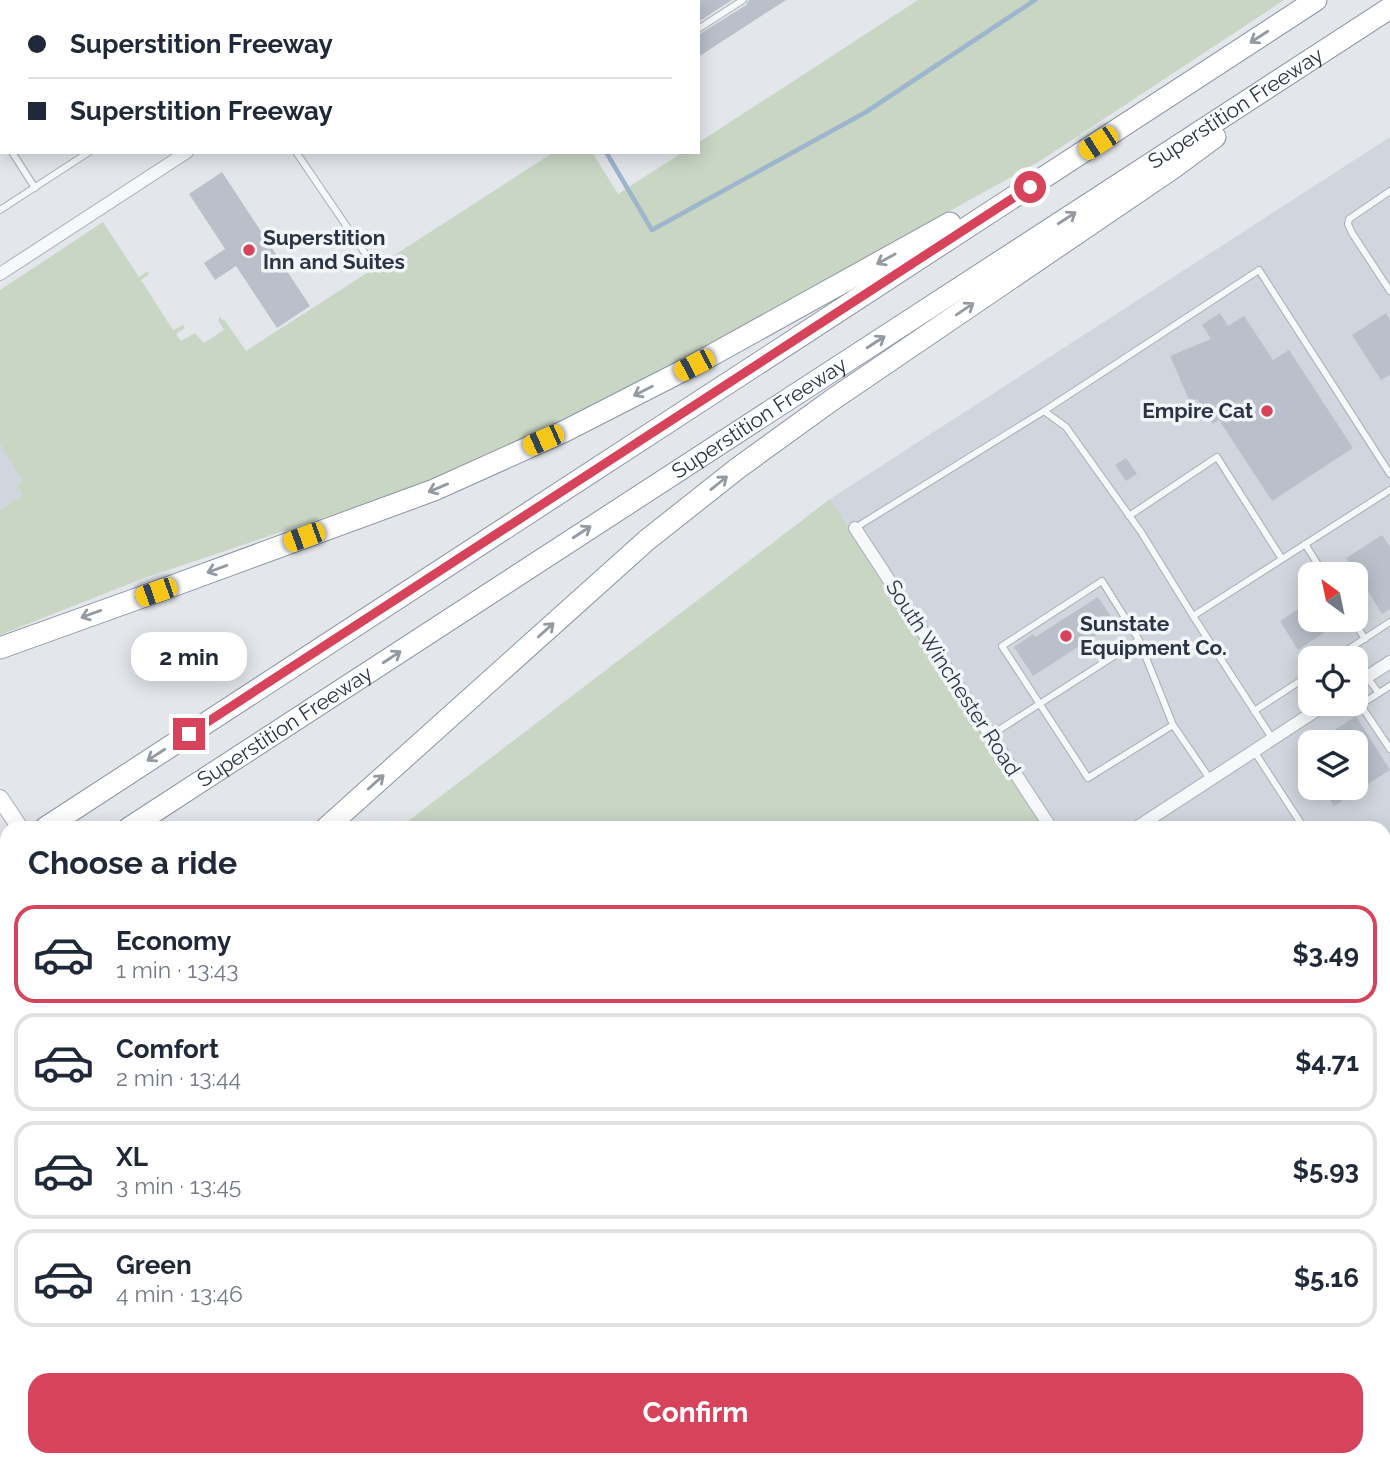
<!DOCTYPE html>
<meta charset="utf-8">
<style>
:root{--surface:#fff;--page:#f6f6f7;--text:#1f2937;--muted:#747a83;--line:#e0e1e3;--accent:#d6435b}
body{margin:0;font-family:Raleway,sans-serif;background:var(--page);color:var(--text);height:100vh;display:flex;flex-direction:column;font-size:26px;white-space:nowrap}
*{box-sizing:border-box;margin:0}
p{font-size:23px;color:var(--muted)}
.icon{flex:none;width:38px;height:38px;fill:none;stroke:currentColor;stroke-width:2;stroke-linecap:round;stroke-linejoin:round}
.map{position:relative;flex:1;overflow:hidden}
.sheet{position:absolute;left:0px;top:821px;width:1391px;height:646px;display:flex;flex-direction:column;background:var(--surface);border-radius:21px 21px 0 0;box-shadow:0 4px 18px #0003}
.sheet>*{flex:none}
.hud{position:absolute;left:0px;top:0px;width:700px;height:154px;box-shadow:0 4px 18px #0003;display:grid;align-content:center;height:154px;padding:0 28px;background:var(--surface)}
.needle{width:46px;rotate:327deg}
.tools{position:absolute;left:1298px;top:562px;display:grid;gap:14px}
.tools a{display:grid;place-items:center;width:70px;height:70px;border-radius:14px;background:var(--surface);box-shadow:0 4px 18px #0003;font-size:35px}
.end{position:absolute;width:32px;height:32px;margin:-16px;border:9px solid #d6435b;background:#fff;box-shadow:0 0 0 4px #fff}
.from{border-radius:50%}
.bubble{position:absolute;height:49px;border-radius:21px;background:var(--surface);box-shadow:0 4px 18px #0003;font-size:23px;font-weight:700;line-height:49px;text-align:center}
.car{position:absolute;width:21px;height:42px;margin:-21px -10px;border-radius:9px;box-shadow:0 0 5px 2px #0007;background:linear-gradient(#f5c518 24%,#345 0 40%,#f5c518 0 76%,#345 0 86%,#f5c518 0)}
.hud b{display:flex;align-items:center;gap:24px;height:66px;font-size:26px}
.hud b+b{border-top:2px solid var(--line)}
.hud i{width:18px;height:18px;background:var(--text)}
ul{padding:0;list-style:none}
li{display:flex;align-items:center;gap:21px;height:98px;margin:0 14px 10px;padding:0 14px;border:4px solid var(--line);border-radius:21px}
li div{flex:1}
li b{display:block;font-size:26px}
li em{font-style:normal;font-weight:700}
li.active{border-color:var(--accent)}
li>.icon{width:63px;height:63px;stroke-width:1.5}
h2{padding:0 28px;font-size:32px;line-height:84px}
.cta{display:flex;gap:14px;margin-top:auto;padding:14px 28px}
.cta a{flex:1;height:80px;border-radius:21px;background:var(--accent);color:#fff;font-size:28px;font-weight:700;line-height:80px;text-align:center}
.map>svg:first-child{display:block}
</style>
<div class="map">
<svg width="1390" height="1465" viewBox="0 0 1390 1465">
<rect width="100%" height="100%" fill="#e3e7ec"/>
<path fill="#d1d6de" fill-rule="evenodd" d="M1390,137V1341L1384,1332V828H1048L830,499ZM1311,574H1356V620H1311ZM1311,658H1356V704H1311ZM1311,742H1356V788H1311Z
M0,439L42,501L0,530Z"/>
<path fill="#c9d6c4" d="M918,0H1284L1040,161L613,397L516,445L430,482L144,578L0,635V510L23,495L17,485L23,480L0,444V290L103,222L139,277L146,272L149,273L148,275L141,280L173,330L183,325L185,328L176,334L181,341L195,333L204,343L224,330L218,320L220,316L222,320L224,319L246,351L554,152H592L618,194L683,152H698V143Z
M830,499L1046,828H399Z
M7,1080V1460H1384V1341L1390,1349V1465H0V1083Z"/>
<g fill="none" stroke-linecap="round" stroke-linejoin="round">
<path stroke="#9db5cd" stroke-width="4.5" d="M508,0L509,2
M606,152L652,230L866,112L1035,0"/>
</g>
<path fill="#bac0ca" d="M698,0H732L698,22Z
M749,0H786L698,57V35L746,5Z
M222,172L310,306L277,328L236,266L215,280L204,263L225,249L189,194Z
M1220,313L1228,326L1244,316L1273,360L1289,350L1353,448L1272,501L1219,420L1213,424L1197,399L1190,402L1170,356L1211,339L1202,325Z
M1386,313L1390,320V375L1381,380L1352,335Z
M1126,458L1137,474L1126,481L1115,465Z
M1382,535L1390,547V609L1382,614L1368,591L1363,594L1356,584L1361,581L1346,558Z
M1098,597L1115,623L1033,676L1014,647L1033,634L1035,637Z
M1311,601V620H1326L1331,628L1298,650L1280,621Z
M1356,716L1390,770L1334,806L1322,788H1356V742H1316Z"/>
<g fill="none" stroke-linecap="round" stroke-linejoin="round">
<g stroke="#a8aeb7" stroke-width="8">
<path id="service" d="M554,0L555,2
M64,2L66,0
M190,2L193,0
M320,2L323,0
M617,2L620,0
M671,2L674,0
M698,29L743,0
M0,44L2,42
M0,134L2,136
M12,152L35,188
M296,152L371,262
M1390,191L1349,219L1348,224L1352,233L1390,291
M0,210L89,152
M1044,411L1066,427L1141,532L1193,616
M1129,516L1217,457L1282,559
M855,528L1044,411L1259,270L1390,474
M1305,544L1324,574
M1353,620L1365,639
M1139,640L1102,581L1002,646L1088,778L1173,725
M1335,658L1390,622
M1367,677L1378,692
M1390,686L1363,703L1364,710L1390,749
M1254,711L1311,674
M991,735L1139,640L1173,725L1210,779
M1272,738L1193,616L1390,490
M1254,751L1304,828
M1384,1030L1390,1026
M1384,1037L1390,1046
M1384,1091L1390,1099
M1384,1157L1390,1153
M1384,1273L1390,1269
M1384,1325L1390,1321"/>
</g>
<g stroke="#a8aeb7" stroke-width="14">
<path id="minor" d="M417,2L420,0
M0,274L187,152
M855,528L1051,828
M1356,684L1390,662
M1136,828L1326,704
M1384,1336L1390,1345"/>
</g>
<g stroke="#a8aeb7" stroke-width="18">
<path id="secondary" d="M0,798L20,828
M391,1460L395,1465
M432,1460L435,1465"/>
</g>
<g stroke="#8a94a3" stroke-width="23">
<g id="motorway">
<path d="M0,648L156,592L434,490L565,431L694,365L950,223"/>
<path d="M45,828L1316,0"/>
<path id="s1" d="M129,828L1390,8"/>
<path d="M326,828L647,540L738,468L832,400L1173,168L1215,137"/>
<path d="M0,857L7,852"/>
<path d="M0,912L7,907"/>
<path d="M0,1064L7,1060"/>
</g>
</g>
<use href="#service" stroke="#f6f8fa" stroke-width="6"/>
<use href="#minor" stroke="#f6f8fa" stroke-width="12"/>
<use href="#secondary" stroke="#fff" stroke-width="16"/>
<use href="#motorway" stroke="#fff" stroke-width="21"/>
</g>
<defs><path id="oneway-shaft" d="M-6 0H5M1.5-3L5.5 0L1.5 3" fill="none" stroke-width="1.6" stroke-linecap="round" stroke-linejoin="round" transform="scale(1.75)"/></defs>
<g stroke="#949aa2">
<use href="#oneway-shaft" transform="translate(1259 37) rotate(147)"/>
<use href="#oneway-shaft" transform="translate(1067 218) rotate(-33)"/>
<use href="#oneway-shaft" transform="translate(886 259) rotate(151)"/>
<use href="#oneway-shaft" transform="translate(965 309) rotate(-34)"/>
<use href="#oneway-shaft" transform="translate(876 342) rotate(-33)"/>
<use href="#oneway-shaft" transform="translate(643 391) rotate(153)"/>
<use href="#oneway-shaft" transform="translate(719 483) rotate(-39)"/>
<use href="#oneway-shaft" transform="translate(438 488) rotate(157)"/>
<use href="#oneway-shaft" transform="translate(582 532) rotate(-33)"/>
<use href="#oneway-shaft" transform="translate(217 569) rotate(160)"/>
<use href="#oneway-shaft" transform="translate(91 614) rotate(160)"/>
<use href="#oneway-shaft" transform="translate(546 630) rotate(-42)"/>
<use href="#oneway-shaft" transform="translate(392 657) rotate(-33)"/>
<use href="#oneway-shaft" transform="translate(156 755) rotate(147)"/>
<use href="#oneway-shaft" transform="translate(376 782) rotate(-42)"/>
</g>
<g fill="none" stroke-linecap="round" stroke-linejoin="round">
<path stroke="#d6435b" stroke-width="9" d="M189,734L1030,187"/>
</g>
<g fill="#d6435b" stroke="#f3f6f9" stroke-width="2.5">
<circle cx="249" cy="250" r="7"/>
<circle cx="1267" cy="411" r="7"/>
<circle cx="1066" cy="636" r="7"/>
</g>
<g text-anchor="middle" stroke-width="7" stroke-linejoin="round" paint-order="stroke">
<g font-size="21" fill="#2a3445" stroke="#f3f6f9">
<text dy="7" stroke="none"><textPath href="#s1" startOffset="1320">Superstition Freeway</textPath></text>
<text dy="7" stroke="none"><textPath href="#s1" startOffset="752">Superstition Freeway</textPath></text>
<text transform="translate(953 678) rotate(57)" y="7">South Winchester Road</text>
<text dy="7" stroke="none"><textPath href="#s1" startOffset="186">Superstition Freeway</textPath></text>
</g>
<g font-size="21" font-weight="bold" fill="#2a3445" stroke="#f3f6f9" text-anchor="start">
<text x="263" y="245">Superstition<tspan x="263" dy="24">Inn and Suites</tspan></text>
<text x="1253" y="418" text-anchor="end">Empire Cat</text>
<text x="1080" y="631">Sunstate<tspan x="1080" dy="24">Equipment Co.</tspan></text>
</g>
</g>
</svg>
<div class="tools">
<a><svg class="needle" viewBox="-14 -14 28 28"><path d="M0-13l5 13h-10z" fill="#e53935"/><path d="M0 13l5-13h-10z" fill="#747a83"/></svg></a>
<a><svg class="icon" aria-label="locate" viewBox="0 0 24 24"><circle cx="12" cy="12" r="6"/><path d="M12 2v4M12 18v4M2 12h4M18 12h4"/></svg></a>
<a><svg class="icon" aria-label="layers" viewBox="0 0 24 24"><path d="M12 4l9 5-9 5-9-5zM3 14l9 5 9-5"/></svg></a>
</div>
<i class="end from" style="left:1030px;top:187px"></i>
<i class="end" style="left:189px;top:734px"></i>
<div class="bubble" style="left:131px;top:632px;width:116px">2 min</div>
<i class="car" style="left:1098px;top:143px;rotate:237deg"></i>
<i class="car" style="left:694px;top:365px;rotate:243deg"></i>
<i class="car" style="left:543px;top:440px;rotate:246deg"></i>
<i class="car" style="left:304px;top:537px;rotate:250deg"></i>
<i class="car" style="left:156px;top:592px;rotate:251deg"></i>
<div class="hud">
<b><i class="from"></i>Superstition Freeway</b>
<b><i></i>Superstition Freeway</b>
</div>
<section class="sheet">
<h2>Choose a ride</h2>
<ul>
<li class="active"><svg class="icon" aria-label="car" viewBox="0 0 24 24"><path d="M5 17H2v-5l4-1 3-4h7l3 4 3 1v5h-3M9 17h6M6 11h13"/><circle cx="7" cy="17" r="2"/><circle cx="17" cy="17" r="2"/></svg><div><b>Economy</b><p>1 min · 13:43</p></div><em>$3.49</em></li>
<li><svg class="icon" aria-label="car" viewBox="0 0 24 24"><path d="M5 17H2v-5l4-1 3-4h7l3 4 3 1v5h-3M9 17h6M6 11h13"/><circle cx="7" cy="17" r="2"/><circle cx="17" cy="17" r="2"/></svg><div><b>Comfort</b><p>2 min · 13:44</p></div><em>$4.71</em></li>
<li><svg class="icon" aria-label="car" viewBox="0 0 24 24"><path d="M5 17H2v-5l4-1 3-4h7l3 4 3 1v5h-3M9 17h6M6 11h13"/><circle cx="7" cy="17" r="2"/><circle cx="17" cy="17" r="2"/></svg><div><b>XL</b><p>3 min · 13:45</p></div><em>$5.93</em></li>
<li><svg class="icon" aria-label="car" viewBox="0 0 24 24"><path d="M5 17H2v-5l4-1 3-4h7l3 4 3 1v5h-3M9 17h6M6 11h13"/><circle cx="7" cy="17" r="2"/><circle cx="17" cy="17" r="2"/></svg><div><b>Green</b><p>4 min · 13:46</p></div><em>$5.16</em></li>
</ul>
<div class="cta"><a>Confirm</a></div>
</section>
</div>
